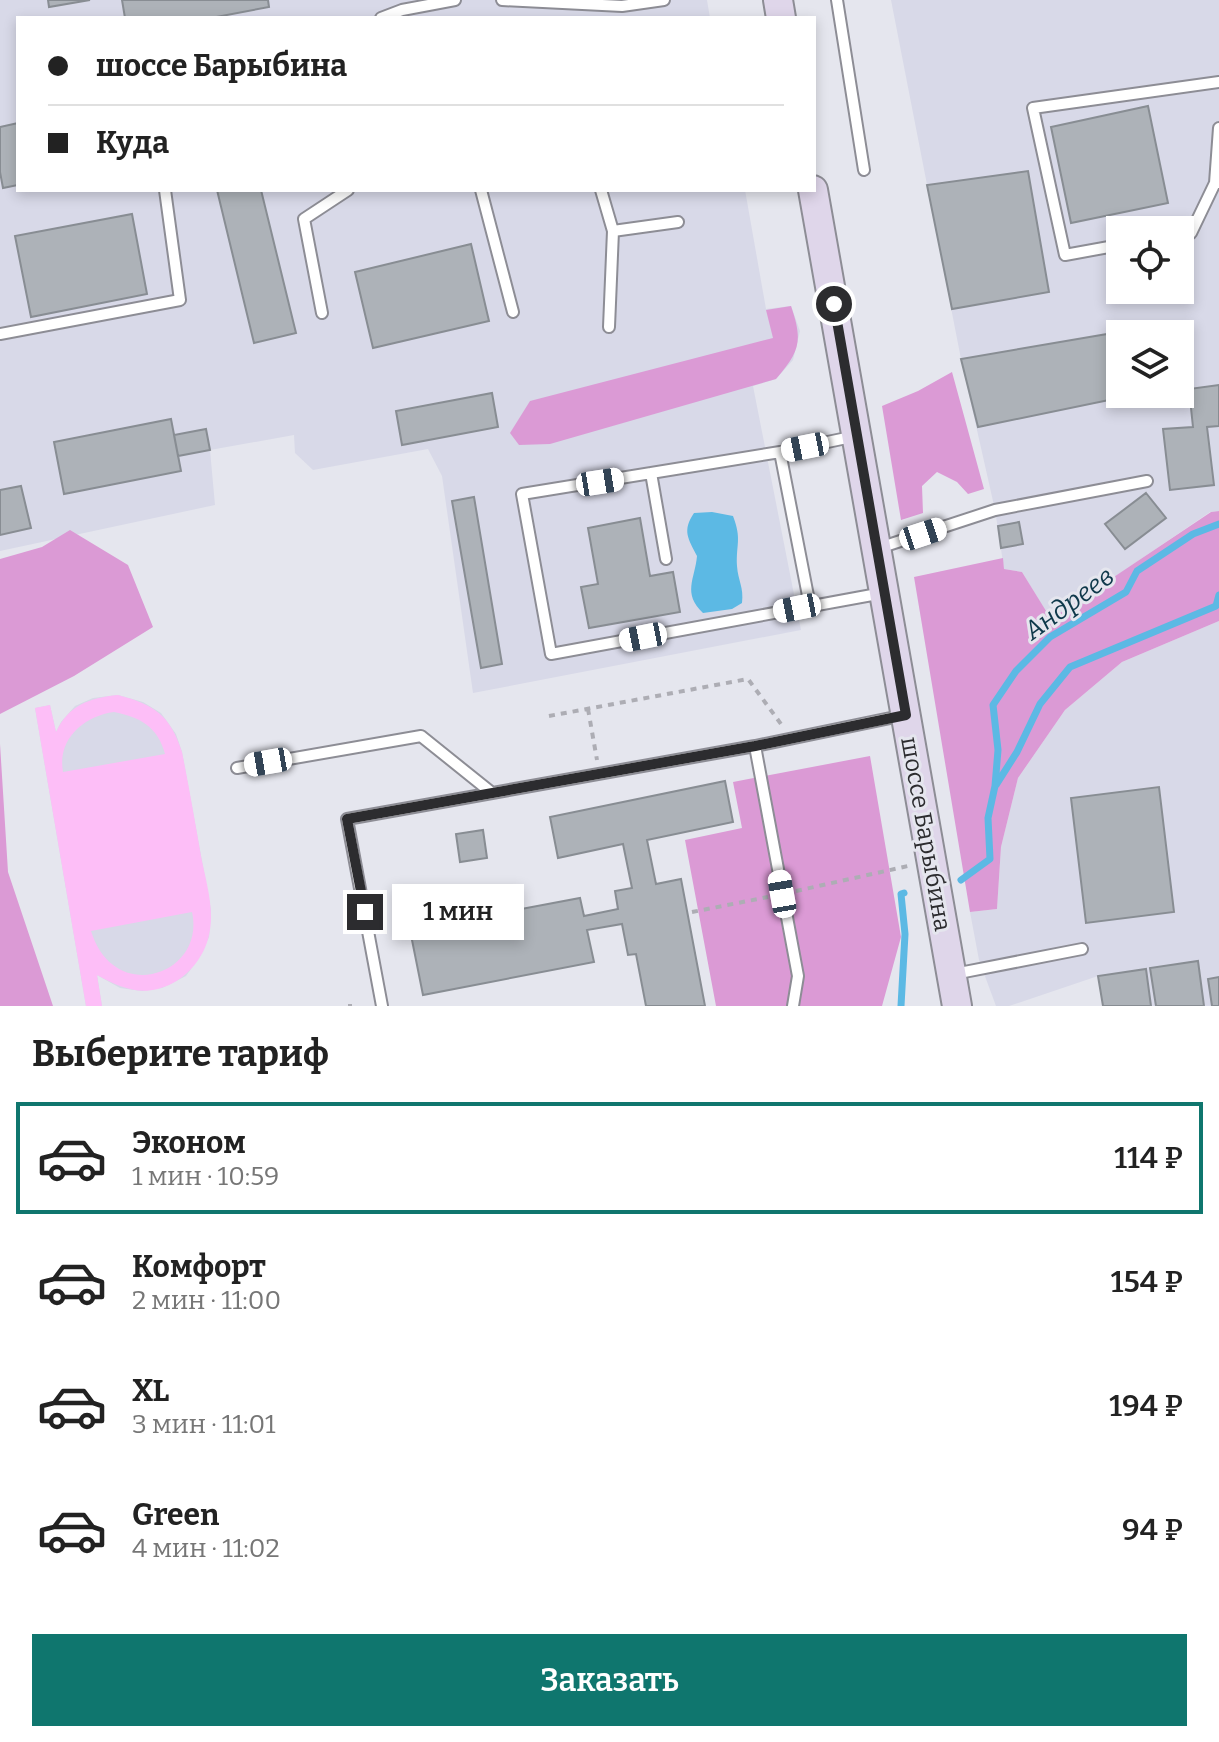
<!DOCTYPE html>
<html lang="ru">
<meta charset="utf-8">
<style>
:root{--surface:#fff;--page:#f6f6f6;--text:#222;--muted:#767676;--line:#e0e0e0;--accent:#0f766e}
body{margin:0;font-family:Bitter,serif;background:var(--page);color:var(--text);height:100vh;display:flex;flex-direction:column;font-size:30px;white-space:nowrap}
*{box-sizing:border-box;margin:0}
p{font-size:26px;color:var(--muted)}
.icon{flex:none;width:44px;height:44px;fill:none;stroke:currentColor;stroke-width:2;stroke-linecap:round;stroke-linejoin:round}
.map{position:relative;height:1006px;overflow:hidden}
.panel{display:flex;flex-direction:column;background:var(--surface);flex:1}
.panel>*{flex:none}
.banner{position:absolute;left:16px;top:16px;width:800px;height:176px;border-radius:0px;box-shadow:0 4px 12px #0003;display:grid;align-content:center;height:176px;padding:0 32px;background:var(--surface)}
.buttons{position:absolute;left:1106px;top:216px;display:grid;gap:16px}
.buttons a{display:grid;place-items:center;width:88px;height:88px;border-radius:0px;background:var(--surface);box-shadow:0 4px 12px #0003;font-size:40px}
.end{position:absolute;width:36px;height:36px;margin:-18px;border:10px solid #2c2c2f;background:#fff;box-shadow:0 0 0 4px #fff}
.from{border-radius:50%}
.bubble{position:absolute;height:56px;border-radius:0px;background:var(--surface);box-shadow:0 4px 12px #0003;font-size:26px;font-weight:600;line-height:56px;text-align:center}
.car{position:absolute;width:24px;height:48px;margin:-24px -12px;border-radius:10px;box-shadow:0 0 6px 2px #0007;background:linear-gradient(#fff 24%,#345 0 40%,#fff 0 76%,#345 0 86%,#fff 0)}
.banner b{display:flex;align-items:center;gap:28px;height:76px;font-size:30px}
.banner b+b{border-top:2px solid var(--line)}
.banner i{width:20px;height:20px;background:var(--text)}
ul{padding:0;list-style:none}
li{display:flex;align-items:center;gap:24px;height:112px;margin:0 16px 12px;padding:0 16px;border:4px solid transparent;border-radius:0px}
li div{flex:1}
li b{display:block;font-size:30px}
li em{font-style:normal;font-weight:600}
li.selected{border-color:var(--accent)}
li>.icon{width:72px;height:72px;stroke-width:1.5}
h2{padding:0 32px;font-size:36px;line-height:96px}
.cta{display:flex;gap:16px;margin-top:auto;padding:16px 32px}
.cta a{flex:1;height:92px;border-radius:0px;background:var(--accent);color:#fff;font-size:32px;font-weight:600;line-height:92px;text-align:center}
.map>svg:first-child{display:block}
</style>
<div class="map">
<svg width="1219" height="1006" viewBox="0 0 1219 1006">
<rect width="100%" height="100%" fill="#e5e6ee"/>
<path fill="#d8d9e8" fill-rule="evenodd" d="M0,0H707L710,18H18V190H745L766,309L791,306L800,331L793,360L776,379L753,386L801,630L473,693L442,476L428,449L313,470L295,453L294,435L210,450L215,505L0,551Z
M891,0H1219V511L1210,512L1051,620L1022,572L1004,569L995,510L961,359ZM1120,230H1180V290H1120ZM1120,334H1180V394H1120Z
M1219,621V1006H1103L1098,976L1009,1006H996L979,960L970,912L997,909L1001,847L1018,778L1065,710L1122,662Z
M118,695L143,702L161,713L176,734L182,752L211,910L209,937L200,956L186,976L162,988L142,991L120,988L97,975L102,1006H86L35,708L50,705L56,732L61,722L75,706L93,698Z"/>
<path fill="#fdbef7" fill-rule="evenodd" d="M118,695C155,705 170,715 182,752C189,787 195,821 201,856C206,882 215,909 209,935C205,955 190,974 173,983C144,998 123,989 97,975L102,1006H86L35,708L50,705L56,732C69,705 89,698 118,695ZM114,712C140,717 158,727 165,754L63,772C57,739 84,716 114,712ZM192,912C206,975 114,1006 91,931Z"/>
<path fill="#db9ad5" d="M791,306C803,341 800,351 776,379L550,444L519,445L510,433L530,401L773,338L766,310Z
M952,372L984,489L968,494L957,482L937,472L922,486L923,513L901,520L882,406L918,391Z
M1219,511V621L1122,662L1065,710L1018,778L1001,847L997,909L970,912L914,577L1003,558L1004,569L1022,572L1051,619L1211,512Z
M70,530L128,565L153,627L74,676L0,714V559L42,547Z
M0,744L8,872L53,1006H0Z
M870,756L901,937L882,1006H716L685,840L742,828L733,782Z"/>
<path fill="#5cb9e4" d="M712,512L733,516C742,540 736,543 737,566C738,581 744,587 742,603L732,609L703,613C682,593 695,579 697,556C688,538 682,531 694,513Z"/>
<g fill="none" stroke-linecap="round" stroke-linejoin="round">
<path stroke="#5cb9e4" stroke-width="7" d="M996,785L1017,752L1040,704L1070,667L1216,606L1219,595
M961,880L990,859L988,818L995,786L998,750L993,705L1016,671L1050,637L1126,592L1137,571L1193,534L1219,524
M901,1006L905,934L901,894L904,893"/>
</g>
<path fill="#adb2b8" stroke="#888d93" stroke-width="2" d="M48,0H90L49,7Z
M122,0H268L269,7L211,18H125Z
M1148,106L1168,203L1071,223L1051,127Z
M18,123V185L3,188L0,172V127Z
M1028,171L1049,292L952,309L927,185Z
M217,190H261L296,333L254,343Z
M132,214L147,294L31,317L15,236Z
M471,244L489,321L373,348L355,272Z
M1166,324L1168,334H1120V394H1138L978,427L961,359Z
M1219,385V426L1207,427L1214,485L1170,490L1163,429L1193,427L1189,389Z
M492,393L498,427L402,445L396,411Z
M171,419L181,471L64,494L54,442Z
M206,429L210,450L178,456L174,435Z
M21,486L31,528L0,535V490Z
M1146,493L1166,518L1125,549L1105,524Z
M474,497L502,664L481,668L452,501Z
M640,518L650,576L673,572L680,612L589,628L581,587L598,584L588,528Z
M1019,522L1023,544L1001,548L998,526Z
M725,781L733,822L647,840L656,884L681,879L705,1006H646L636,954L628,955L622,924L587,930L594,962L423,995L410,930L580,898L584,916L618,909L615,891L632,888L623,844L558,858L550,817Z
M1159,787L1174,912L1086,923L1071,798Z
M483,830L487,858L460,862L456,834Z
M1198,961L1204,1006H1156L1150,968Z
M1146,969L1151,1006H1103L1098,976Z
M1219,977V1006H1212L1208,979Z"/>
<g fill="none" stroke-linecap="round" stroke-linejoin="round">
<g stroke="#8d8d95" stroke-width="14">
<path id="lane" d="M502,0L622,6L664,0
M837,0L864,170
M381,18L402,10L455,0
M1218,183H1215L1219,128
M481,190L513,312
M601,190L613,231L609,327
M613,231L678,222
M1180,235L1191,233L1215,183
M1120,245L1065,255L1033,108L1219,82
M322,313L304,219L348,190
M0,334L180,300L165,190
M780,452L522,494L551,654L883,593
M651,473L666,559
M879,548L995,510L1147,481
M810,606L780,452L856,436
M755,746L798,976L793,1006
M237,768L421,736L492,793
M954,974L1082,949
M382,1006L347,819L755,746L905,715"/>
</g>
<g stroke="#8d8d95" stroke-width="32">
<path id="secondary" d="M778,0L781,18
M813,190L957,1006"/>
</g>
<path stroke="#adadb4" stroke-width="4" stroke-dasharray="6 6" stroke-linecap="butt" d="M588,709L597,760
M549,716L748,679L781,724
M796,891L908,866
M692,912L768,897
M348,1006H352"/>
<use href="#lane" stroke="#fff" stroke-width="10"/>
<use href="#secondary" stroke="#dfd6ea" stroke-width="28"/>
</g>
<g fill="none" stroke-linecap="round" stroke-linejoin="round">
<path stroke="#2c2c2f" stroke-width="10" d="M365,912L347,819L755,746L906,715L834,304"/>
</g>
<g text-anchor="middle" stroke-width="6" stroke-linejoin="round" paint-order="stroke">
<g font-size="24" fill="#2c2c2f" stroke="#e5e6ee">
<text transform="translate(926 834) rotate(80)" y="8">шоссе Барыбина</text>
</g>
<g font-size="26" font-style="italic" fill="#0e384a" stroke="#e5e6ee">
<text transform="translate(1069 603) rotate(-36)" y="9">Андреев</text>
</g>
</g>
</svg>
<div class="buttons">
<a><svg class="icon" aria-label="locate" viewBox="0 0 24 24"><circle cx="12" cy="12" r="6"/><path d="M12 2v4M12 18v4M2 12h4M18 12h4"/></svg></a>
<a><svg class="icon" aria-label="layers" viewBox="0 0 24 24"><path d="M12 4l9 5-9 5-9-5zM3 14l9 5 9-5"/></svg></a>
</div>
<i class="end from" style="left:834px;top:304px"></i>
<i class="end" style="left:365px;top:912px"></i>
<div class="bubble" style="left:392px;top:884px;width:132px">1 мин</div>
<i class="car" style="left:805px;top:447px;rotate:259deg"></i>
<i class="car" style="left:600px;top:482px;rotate:81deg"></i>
<i class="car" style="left:923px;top:534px;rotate:72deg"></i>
<i class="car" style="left:797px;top:608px;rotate:259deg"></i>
<i class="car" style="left:643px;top:637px;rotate:259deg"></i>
<i class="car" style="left:268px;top:762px;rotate:260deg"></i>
<i class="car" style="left:782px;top:894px;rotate:350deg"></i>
<div class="banner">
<b><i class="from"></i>шоссе Барыбина</b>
<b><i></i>Куда</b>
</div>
</div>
<section class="panel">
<h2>Выберите тариф</h2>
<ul>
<li class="selected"><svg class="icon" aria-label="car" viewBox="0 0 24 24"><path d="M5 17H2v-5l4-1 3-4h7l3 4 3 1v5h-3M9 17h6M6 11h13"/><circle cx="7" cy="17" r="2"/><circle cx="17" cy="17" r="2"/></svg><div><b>Эконом</b><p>1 мин · 10:59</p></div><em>114 ₽</em></li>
<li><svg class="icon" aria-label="car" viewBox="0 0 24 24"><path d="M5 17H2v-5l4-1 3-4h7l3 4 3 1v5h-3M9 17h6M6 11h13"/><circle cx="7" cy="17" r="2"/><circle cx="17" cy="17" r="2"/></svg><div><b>Комфорт</b><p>2 мин · 11:00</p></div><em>154 ₽</em></li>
<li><svg class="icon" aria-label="car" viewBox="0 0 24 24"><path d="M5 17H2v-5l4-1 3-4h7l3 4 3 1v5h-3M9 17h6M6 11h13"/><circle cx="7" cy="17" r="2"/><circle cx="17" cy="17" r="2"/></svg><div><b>XL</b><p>3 мин · 11:01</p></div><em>194 ₽</em></li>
<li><svg class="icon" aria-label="car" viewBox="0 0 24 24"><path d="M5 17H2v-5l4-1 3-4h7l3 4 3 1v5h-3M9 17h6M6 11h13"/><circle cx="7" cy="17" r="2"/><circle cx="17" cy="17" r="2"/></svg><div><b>Green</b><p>4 мин · 11:02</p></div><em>94 ₽</em></li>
</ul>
<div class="cta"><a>Заказать</a></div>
</section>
